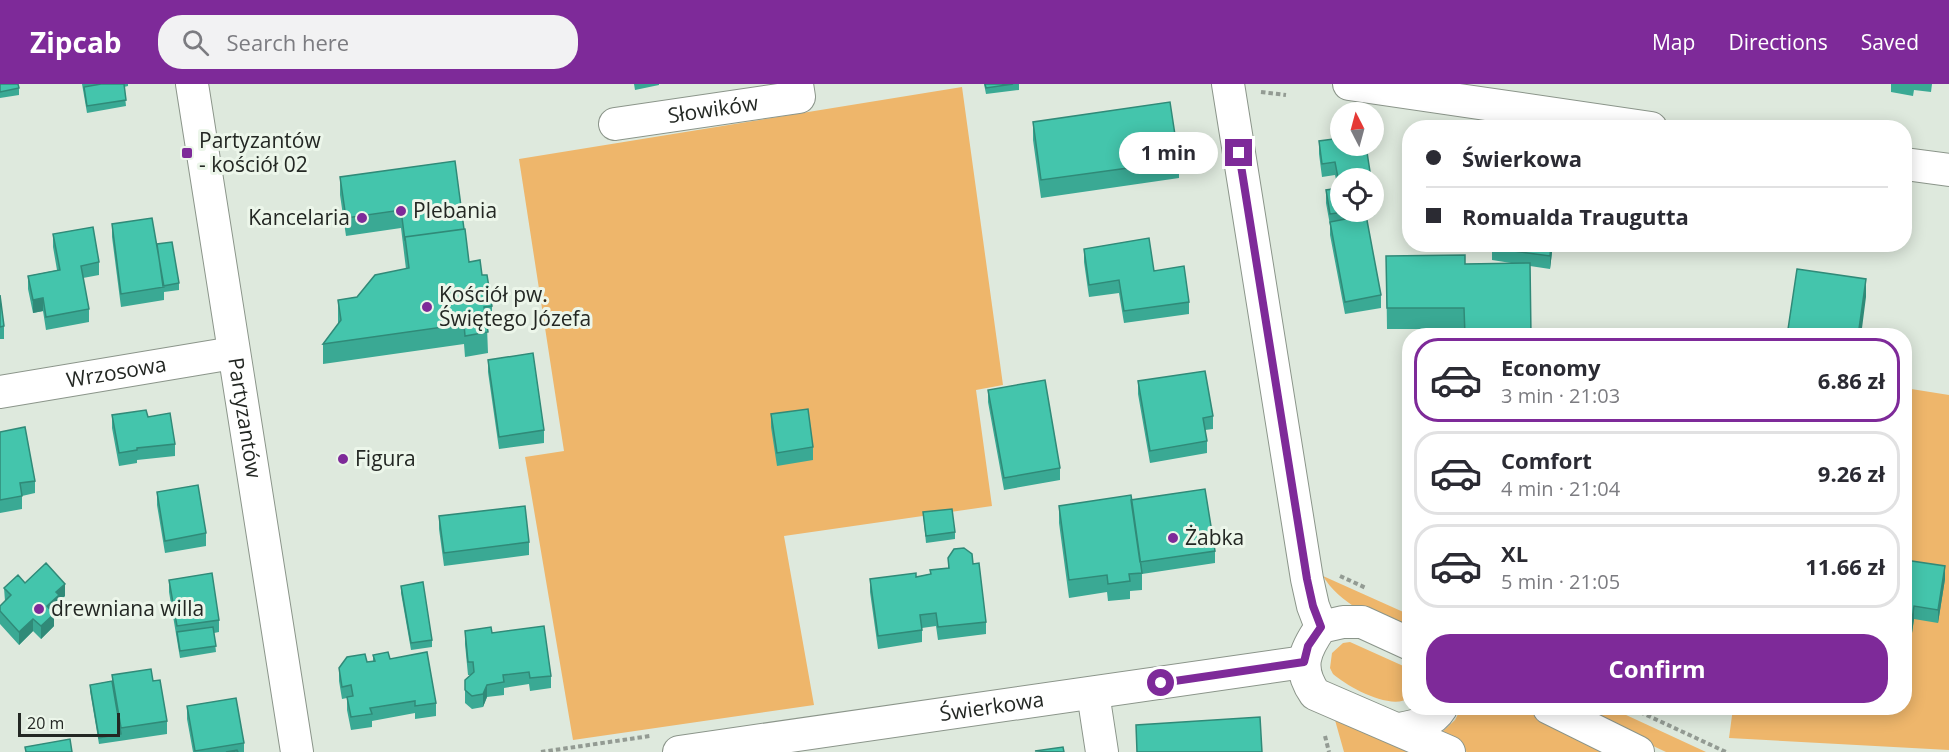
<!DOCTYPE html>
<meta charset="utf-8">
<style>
:root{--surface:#fff;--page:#f2f2f3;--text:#2b2b33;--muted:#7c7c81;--line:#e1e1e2;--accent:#7e2a99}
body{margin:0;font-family:"Open Sans",sans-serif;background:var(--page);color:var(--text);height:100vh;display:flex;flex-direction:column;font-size:22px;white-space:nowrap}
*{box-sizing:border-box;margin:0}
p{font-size:20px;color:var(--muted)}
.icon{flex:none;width:33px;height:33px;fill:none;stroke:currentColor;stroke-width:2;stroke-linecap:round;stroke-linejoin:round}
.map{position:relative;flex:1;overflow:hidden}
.sheet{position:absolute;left:1402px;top:244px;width:510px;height:387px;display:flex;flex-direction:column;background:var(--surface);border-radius:24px;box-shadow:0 3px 15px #0003}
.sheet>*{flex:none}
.top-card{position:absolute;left:1402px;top:36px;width:510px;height:132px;border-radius:24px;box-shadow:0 3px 15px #0003;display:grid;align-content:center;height:132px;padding:0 24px;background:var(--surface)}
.needle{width:39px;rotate:354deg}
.buttons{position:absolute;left:1330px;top:18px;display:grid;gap:12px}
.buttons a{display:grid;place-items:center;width:54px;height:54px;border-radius:50%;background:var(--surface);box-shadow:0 3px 15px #0003;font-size:30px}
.scale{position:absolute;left:18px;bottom:15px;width:102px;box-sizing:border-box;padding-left:6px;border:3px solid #232723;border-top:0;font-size:16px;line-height:21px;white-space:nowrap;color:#232723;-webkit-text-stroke:4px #ecf6ea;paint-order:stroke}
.end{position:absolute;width:27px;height:27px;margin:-14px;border:8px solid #7e2a99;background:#fff;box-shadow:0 0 0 3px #fff}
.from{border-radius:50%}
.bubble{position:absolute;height:42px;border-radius:21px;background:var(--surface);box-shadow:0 3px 15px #0003;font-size:20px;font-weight:700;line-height:42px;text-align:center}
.top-card b{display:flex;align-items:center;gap:21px;height:57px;font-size:22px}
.top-card b+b{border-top:2px solid var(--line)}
.top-card i{width:15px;height:15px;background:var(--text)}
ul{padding:10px 0 0;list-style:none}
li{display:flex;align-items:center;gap:18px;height:84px;margin:0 12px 9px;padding:0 12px;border:3px solid var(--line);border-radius:24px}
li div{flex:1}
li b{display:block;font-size:22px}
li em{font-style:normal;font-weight:700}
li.current{border-color:var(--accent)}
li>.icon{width:54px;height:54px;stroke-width:1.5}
.action{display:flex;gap:12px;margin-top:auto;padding:12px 24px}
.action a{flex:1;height:69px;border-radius:24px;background:var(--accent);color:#fff;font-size:24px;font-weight:700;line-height:69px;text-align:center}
header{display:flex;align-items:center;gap:36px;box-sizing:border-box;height:84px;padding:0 30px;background:var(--accent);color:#fff}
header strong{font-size:28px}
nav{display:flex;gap:33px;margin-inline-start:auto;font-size:21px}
.search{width:420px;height:54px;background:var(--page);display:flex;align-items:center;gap:15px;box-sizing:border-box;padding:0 21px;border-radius:24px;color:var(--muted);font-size:22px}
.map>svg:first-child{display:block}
</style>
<header>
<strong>Zipcab</strong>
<div class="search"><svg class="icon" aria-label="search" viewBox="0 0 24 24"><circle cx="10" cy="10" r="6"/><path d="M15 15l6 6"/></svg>Search here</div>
<nav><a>Map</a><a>Directions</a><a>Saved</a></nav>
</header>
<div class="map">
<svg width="1949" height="668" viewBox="0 0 1949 668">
<rect width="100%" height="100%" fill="#dee9dd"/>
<path fill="#eeb66b" d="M962,3L1003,301L976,306L992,422L784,452L814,621L573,656L525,373L564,367L519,75Z
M1905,304L1949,311V666L1729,654L1733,624H1905Z
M1323,492L1410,531V542C1381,543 1337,517 1323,492Z
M1350,558L1410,585V613C1393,628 1348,603 1333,590L1330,584L1332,569L1343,559Z
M1461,624H1525L1616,668H1467L1446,658L1442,648L1455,636Z
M1572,624H1611L1706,668H1666Z
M1333,629L1419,668H1344Z"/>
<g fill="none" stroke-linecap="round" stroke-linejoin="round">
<g stroke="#8b958a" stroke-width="34">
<g id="street">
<path id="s1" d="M192,0L297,668"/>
<path d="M1228,0L1307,495L1313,522L1321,543"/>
<path d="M1349,0L1651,44"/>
<path id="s2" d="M615,40L799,13L797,0"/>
<path d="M1905,80L1949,86"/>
<path id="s3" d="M0,308L233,269"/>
<path d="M1410,560L1362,538H1343L1321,543C1304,567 1297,584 1315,610L1449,668"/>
<path d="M1093,609L1102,668"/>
<path d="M1549,624L1638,668"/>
<path d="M1399,645C1415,642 1432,639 1441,624"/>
<path id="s4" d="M679,668L1304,578"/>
</g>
</g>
<path stroke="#939b93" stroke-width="4" stroke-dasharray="4.5 3" stroke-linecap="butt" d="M1261,8L1286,11
M1340,492L1366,504
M1640,628L1726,668
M1325,652L1329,668
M541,668L650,652"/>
<use href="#street" stroke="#fff" stroke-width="32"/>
</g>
<path fill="#3aa994" d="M0,0L19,4V11L0,14Z
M82,0H128V2L124,3L126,22L87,29Z
M634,0H659V1L635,6Z
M984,0H1019V6L986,10Z
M1891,0H1932L1931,8L1914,6L1913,12L1891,8Z
M1033,38L1179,77V94L1041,114L1033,56Z
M1341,54V128H1374V112L1375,131L1366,133L1381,211V224L1345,230L1330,151V141L1326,119V106L1338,104L1335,91L1322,93L1319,70V57Z
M340,93L464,145L469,178L482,191L492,222V243H487L488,269L465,273L464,260L323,280V260L338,240V216L357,213L406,185L401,144L346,152L340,111Z
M112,140L157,160L179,199V206L164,208V216L121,223L112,153Z
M53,150L99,178V191L83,194L89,225V238L46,246L43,227L33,229L28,205V192L57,186L53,163Z
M1553,160L1550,185L1530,182L1531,252H1464V245H1387L1386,172L1465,180L1511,179L1492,176V164Z
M1084,165L1154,187L1189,218V230L1124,239L1119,209L1089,213L1084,178Z
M0,211L4,242V255H0Z
M488,276L544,346V359L499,365L488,288Z
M1138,297L1213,332V345L1205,346L1207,357V369L1150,379L1138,310Z
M988,306L1060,384V396L1004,406L988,318Z
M771,330L813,363V376L777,382L771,343Z
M112,331L148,333L175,360V372L137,376V379L119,382L112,344Z
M0,348L35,397V409L22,412V425L0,429Z
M157,408L206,449V462L165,469L157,421Z
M1131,416L1215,467V479L1142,490V506L1130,507V515L1108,517L1107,508L1069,514L1059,439V422Z
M923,428L955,448V455L926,459Z
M439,432L529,458V471L444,482L439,445Z
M948,474L973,480L986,538V550L938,556L936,542L922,544V558L878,565L870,508V495L916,493L930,490V486L948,484Z
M1905,476L1945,495L1938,539L1914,535L1911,556L1905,555Z
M169,496L219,536V548L214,549L216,568L180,574L169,508Z
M25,499L65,512L59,517V523L53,529L54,542L41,555L33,547L19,561L0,540V522L5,517L4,504Z
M401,502L432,556V563L411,566L401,509Z
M465,547L492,549L551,592V604L530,607L529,600L504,604V611L487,613L483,623L472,625L465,619V596L471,591H468L465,560Z
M373,571L390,575L436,619V632L415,635V629L372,637V643L351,646L347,626V614L342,615L339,597V584L373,577Z
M112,591L153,597L167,637V650L99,660L90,607V601L112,597Z
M187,622L244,659V668H193L187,635Z"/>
<path fill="#308a78" d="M1551,160H1553L1550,185V172Z
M1866,195V213L1861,252H1858Z
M43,214V227L33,229V216Z
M1945,482V495L1938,539V526Z
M65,500V512L59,517V523L47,535V522L56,508Z
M1914,522V535L1911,556V543Z
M54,530V542L41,555V542Z
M33,535V547L19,561V548Z
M487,601V613L483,623V610Z"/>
<path fill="#44c5ac" stroke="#308a78" stroke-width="1.5" d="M0,0H18L19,4L0,8Z
M101,0H124L126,16L87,22L84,3Z
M985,0H1013L986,4Z
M1170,18L1179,77L1041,96L1033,38Z
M1341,54V62H1366L1371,94H1341V128H1345L1330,130L1326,106L1340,104L1335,78L1322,80L1319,57Z
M455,77L464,145L405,153V157L401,126L346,134L340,93Z
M1366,131L1381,211L1345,218L1330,138Z
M152,134L164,203L121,210L112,140Z
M93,143L99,178L81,182L89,225L46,233L43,214L33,216L28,192L60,186L53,150Z
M465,145L469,178L480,176L482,191H487L492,222L484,223L488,248L465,252L464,240L323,260L341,236L338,216L357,213L375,191L409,184L405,153Z
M1149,154L1154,187L1184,182L1189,218L1124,227L1119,196L1089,201L1084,165Z
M172,158L179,199L163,202L157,160Z
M1493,160H1551L1550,172L1492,164Z
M1465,171V180L1530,179L1531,252H1465L1464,224H1387L1386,172Z
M1797,185L1866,195L1858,252H1787Z
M0,211L4,242L0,243Z
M533,269L544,346L499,353L488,276Z
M1205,287L1213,332L1203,334L1207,357L1150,367L1138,297Z
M1045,296L1060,384L1004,394L988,306Z
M808,325L813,363L777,369L771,330Z
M146,326L148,333L170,329L175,360L137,364V366L119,369L112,331Z
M25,343L35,397L20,399L22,412L0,416V348Z
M198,401L206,449L165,457L157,408Z
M1205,405L1215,467L1140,478L1131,416Z
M1131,411L1142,489L1129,490L1130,497L1108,500L1107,491L1069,496L1059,422Z
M525,422L529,458L444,469L439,432Z
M952,425L955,448L926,452L923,428Z
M964,464L972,470L973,480L979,479L986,538L938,543L936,529L920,531L922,546L878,552L870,495L916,489V493L931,490L930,486L949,484L948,474L954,465Z
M1905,476L1945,482L1938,526L1914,522L1911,543L1905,542Z
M46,479L65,500L56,508L59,511L47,522L54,530L41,542L33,535L19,548L0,527V522L11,511L4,504L18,491L25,499Z
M212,489L219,536L177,542L169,496Z
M423,498L432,556L411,559L401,502Z
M544,542L551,592L530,594L529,588L503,591L504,598L487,601L483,610L472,612L465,606V596L474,588L473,578H468L465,547L491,543L492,549Z
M213,543L216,562L180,567L177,548Z
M388,568L390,575L427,568L436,619L415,622V617L370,624L372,630L351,633L347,613L353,612L351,601L342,603L339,584L347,573L365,570L367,578L375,577L373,571Z
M151,585L153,597L160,596L167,637L121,644L112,591Z
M112,597L121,650L99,654L90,601Z
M236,614L244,659L195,667L187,622Z
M1260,633L1262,668H1137L1136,641Z
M70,655L72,668H26L25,663Z
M1063,663L1064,668L1035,667Z
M237,666L238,668H226Z"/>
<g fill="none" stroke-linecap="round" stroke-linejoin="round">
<path stroke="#7e2a99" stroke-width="8" d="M1161,599L1304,578L1308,562L1321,543L1313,522L1307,495L1239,69"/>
</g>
<g fill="#7e2a99" stroke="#ecf6ea" stroke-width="2">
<rect x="181" y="63" width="12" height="12" rx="3"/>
<circle cx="401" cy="127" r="6"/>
<circle cx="362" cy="134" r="6"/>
<circle cx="427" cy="223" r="6"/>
<circle cx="343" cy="375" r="6"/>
<circle cx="1173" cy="454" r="6"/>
<circle cx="39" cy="525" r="6"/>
</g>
<g text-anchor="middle" stroke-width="6" stroke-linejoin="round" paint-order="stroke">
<g font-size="21" fill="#232723" stroke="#ecf6ea">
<text dy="7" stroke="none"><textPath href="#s2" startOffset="99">Słowików</textPath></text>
<text dy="7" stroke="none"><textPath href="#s3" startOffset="118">Wrzosowa</textPath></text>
<text dy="7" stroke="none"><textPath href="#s1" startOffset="338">Partyzantów</textPath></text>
<text dy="7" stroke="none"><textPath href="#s4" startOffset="316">Świerkowa</textPath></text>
</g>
<g font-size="21" fill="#232723" stroke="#ecf6ea" text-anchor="start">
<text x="199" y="64">Partyzantów<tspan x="199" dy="24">- kościół 02</tspan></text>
<text x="413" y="134">Plebania</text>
<text x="350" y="141" text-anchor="end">Kancelaria</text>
<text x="439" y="218">Kościół pw.<tspan x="439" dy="24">Świętego Józefa</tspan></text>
<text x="355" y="382">Figura</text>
<text x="1185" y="461">Żabka</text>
<text x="51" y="532">drewniana willa</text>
</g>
</g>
</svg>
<div class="buttons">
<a><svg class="needle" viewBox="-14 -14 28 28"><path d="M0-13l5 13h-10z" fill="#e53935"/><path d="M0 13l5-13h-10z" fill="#7c7c81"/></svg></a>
<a><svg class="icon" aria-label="locate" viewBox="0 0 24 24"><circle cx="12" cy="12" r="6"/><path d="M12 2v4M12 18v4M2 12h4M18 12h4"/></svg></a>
</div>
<div class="scale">20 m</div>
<i class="end from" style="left:1161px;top:599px"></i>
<i class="end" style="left:1239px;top:69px"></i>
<div class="bubble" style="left:1119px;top:48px;width:99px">1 min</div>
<div class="top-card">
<b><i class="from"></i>Świerkowa</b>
<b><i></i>Romualda Traugutta</b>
</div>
<section class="sheet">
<ul>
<li class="current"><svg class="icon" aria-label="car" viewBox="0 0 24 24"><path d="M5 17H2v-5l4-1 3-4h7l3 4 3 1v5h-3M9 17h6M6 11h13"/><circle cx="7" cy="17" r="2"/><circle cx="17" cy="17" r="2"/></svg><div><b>Economy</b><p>3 min · 21:03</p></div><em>6.86 zł</em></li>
<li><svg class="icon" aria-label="car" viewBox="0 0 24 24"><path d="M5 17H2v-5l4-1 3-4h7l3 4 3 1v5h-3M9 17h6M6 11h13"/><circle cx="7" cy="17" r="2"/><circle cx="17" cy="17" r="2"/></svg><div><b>Comfort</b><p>4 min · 21:04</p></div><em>9.26 zł</em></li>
<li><svg class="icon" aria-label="car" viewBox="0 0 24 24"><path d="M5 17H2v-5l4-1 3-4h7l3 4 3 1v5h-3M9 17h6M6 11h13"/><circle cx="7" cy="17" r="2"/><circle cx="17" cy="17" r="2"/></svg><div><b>XL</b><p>5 min · 21:05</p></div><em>11.66 zł</em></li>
</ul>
<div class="action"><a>Confirm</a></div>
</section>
</div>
